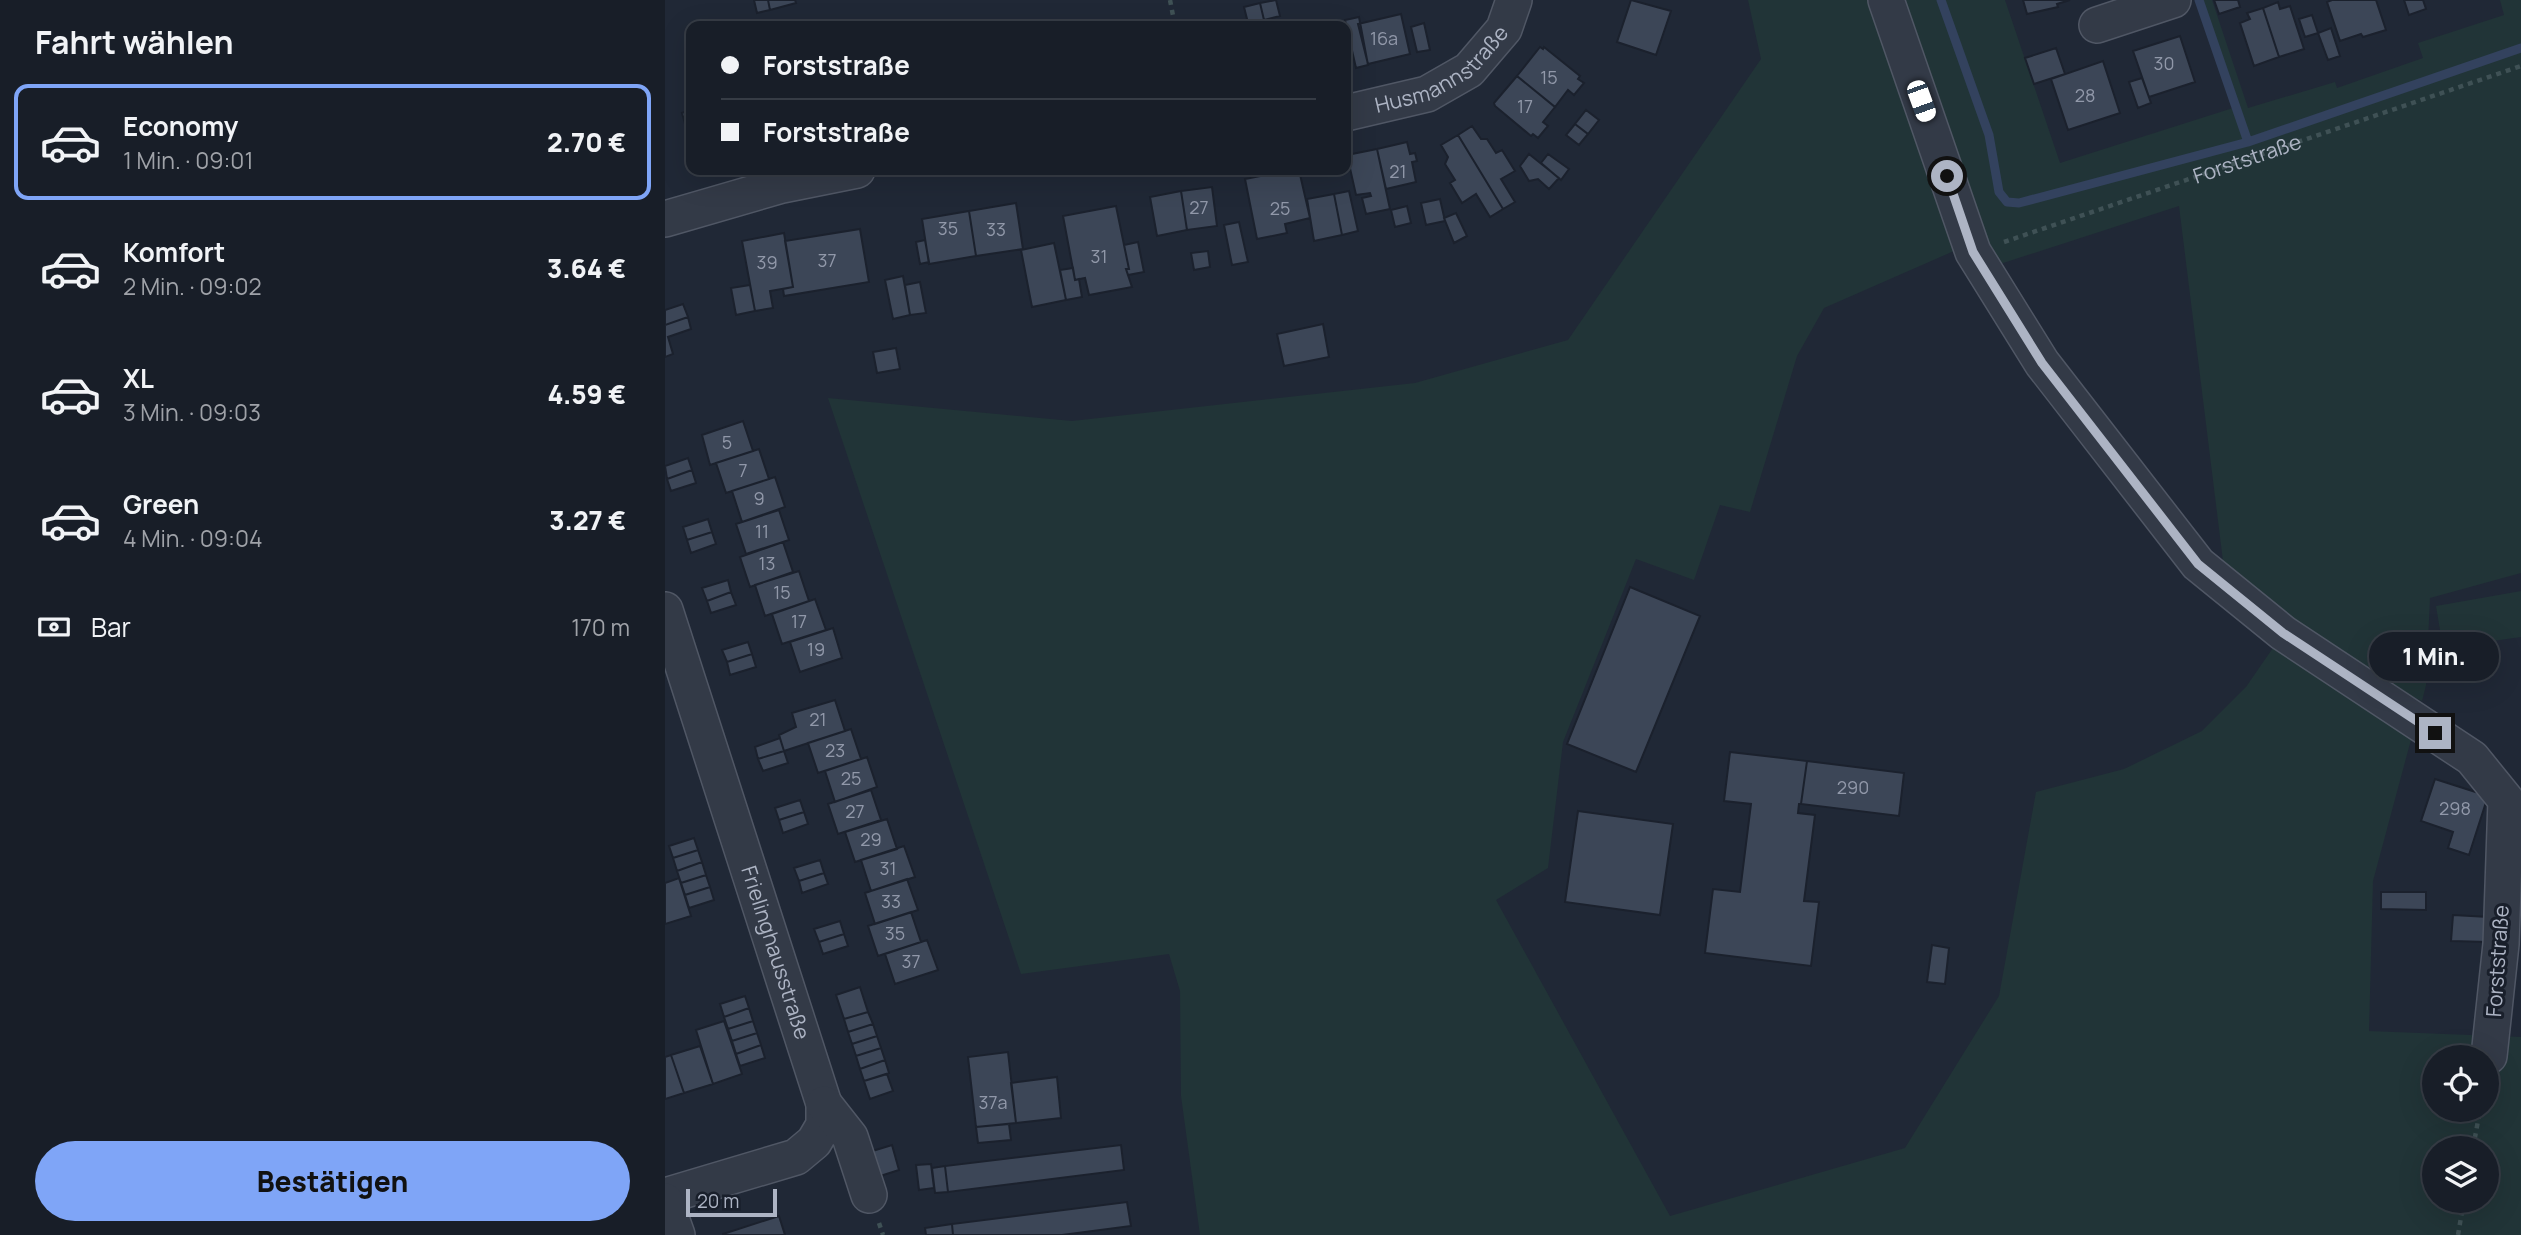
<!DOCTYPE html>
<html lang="de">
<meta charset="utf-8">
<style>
:root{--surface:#181e28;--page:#212730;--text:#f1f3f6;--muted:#9fa2a8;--line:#363c45;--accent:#7fa5f7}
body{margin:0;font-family:Manrope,sans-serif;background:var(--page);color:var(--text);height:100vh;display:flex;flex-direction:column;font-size:26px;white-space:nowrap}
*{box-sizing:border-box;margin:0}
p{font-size:23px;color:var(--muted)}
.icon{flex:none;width:38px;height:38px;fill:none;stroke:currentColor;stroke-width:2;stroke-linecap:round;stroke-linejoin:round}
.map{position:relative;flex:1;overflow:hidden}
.drawer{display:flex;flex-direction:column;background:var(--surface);width:665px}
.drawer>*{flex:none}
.top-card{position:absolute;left:21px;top:21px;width:665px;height:154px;border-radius:14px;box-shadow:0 7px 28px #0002,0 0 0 2px var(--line);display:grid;align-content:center;height:154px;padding:0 35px;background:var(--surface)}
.tools{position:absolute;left:1757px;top:1045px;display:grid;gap:14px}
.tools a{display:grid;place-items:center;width:77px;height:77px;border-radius:50%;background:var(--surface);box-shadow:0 7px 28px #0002,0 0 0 2px var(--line);font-size:35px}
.scale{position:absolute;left:21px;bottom:18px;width:91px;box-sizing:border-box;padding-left:7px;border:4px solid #adb4c4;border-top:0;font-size:19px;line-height:24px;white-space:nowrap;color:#adb4c4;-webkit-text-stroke:5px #191f2b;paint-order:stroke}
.end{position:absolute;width:32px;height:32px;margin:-16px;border:9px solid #adb4c4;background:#111;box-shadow:0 0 0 4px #111}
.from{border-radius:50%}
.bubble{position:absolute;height:49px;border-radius:24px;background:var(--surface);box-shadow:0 7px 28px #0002,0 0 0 2px var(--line);font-size:23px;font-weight:800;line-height:49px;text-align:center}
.car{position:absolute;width:21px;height:42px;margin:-21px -10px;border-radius:9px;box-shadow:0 0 5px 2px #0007;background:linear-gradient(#fff 24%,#345 0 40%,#fff 0 76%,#345 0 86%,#fff 0)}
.top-card b{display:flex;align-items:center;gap:24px;height:66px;font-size:26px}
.top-card b+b{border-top:2px solid var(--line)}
.top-card i{width:18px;height:18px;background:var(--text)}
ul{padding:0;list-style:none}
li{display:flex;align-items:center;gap:21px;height:116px;margin:0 14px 10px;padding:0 21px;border:4px solid transparent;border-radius:14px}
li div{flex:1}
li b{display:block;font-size:26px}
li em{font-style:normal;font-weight:800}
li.selected{border-color:var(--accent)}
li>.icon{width:63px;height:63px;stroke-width:1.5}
h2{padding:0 35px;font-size:32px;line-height:84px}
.pay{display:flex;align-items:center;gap:18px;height:77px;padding:0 35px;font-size:26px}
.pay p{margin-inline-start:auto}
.primary-button{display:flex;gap:14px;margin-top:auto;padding:14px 35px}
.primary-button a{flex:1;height:80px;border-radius:42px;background:var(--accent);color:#111;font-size:28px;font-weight:800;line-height:80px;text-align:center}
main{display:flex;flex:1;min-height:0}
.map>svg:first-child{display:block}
</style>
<main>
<section class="drawer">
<h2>Fahrt wählen</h2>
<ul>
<li class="selected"><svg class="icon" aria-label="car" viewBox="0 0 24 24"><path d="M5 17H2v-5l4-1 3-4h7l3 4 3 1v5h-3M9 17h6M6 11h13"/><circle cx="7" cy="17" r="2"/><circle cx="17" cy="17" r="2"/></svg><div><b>Economy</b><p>1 Min. · 09:01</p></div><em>2.70 €</em></li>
<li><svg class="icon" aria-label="car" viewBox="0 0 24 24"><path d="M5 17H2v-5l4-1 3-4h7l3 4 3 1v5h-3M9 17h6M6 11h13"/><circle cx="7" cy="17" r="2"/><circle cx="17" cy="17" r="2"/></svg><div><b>Komfort</b><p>2 Min. · 09:02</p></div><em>3.64 €</em></li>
<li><svg class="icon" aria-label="car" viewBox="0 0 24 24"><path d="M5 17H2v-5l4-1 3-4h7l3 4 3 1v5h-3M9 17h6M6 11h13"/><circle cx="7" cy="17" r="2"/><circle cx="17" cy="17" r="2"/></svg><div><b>XL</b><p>3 Min. · 09:03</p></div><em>4.59 €</em></li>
<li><svg class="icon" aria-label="car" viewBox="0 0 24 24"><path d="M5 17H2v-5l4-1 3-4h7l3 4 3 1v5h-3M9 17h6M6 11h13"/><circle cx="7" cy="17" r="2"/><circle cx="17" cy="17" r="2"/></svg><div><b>Green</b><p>4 Min. · 09:04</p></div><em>3.27 €</em></li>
</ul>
<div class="pay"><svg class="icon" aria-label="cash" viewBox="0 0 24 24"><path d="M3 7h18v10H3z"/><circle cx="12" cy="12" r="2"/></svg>Bar<p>170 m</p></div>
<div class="primary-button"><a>Bestätigen</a></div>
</section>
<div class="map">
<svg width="1856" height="1235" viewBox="0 0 1856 1235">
<rect width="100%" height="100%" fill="#202836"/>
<path fill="#213437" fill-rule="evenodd" d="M1083,0H1206L1289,251L1159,308L1132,356L1085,512L1055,505L1029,580L971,559L898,742L883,868L831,900L1005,1216L1240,1148L1334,996L1371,792L1459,769L1537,731L1581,687L1612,642L1747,736L1708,881L1704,1031L1856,1037V1235H535L516,1096L515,991L504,954L356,974L163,398L407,421L750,383L903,340L1096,59ZM1769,1057H1822V1110H1769ZM1769,1148H1822V1200H1769Z
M1227,0H1340L1395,163L1568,108L1533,0H1547L1583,108L1670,82L1672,88L1758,58L1753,43L1839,15L1835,0H1856V573L1765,598L1761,685L1757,701L1730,688L1604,603L1558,561L1514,206L1332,265L1312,222Z
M1856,591V637L1778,648L1771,606Z"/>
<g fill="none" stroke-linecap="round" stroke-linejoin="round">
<path stroke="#33425e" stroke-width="9" d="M1276,0L1324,135L1334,192L1342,202L1354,203L1583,142L1856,48
M1534,0L1583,142"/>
</g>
<path fill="#3c4657" stroke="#1b212d" stroke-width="2" d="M89,0H103L105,10L92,13Z
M103,0H130L131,3L105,10Z
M611,0L615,16L599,20L595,3Z
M966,0L1006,11L991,55L952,42Z
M1358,0H1405L1392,4L1393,7L1362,14Z
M1549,0H1573L1575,7L1554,14Z
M1667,0H1711L1721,30L1698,37L1696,34L1675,41L1662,2Z
M1739,0H1758L1761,9L1744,15Z
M1613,2L1615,9L1625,6L1639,49L1614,57L1598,8Z
M595,3L599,20L583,23L579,7Z
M1598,8L1614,57L1589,66L1575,23L1585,19L1582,13Z
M736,14L745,54L703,64L693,24Z
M1647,15L1653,33L1640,37L1634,19Z
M694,17L703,65L691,68L680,20Z
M759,23L765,50L752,52L746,27Z
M1666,28L1675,56L1663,60L1653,33Z
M1515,36L1530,82L1484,97L1468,51Z
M875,47L878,49L879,47L915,76L913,79L919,83L909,95L903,90L890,107L852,76Z
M1391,48L1400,74L1369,84L1360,58Z
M1438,61L1455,113L1403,130L1386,79Z
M852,76L890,107L878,122L883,126L873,138L868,134L866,136L830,106L829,103Z
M1477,78L1486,103L1473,108L1464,82Z
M26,110V146L17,113Z
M921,110L934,120L923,134L910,124Z
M910,124L923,134L914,145L901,135Z
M807,126L816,139H822L831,153L837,150L850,171L836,179L850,202L838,209L793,135Z
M793,135L838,209L825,217L811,194L797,203L785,183L790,180L780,164L783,157L776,145Z
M742,142L745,154L750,153L752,161L747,162L751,182L721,189L712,149Z
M712,149L725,209L701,214L697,198L706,196L705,193L691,195L682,155Z
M864,154L894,178L884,189L873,179L864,181L855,166Z
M883,154L904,169L896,180L876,163Z
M627,170H634L645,218L620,224L622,233L592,239L580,179Z
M547,187L552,226L522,230L516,191Z
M516,191L522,230L492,236L485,197Z
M684,191L693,231L677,235L669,194Z
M669,194L677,235L649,241L642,199Z
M775,199L780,221L761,225L756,203Z
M351,203L358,249L311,256L304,211Z
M451,206L464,269H461L467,287L424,295L420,278L410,280L398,216Z
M742,206L746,223L730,227L726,210Z
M304,211L311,256L264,264L257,219Z
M791,213L802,236L789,243L779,218Z
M574,222L583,262L567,265L559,225Z
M195,229L204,282L119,296L118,289L128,287L120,241Z
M119,233L128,287L105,291L108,308L90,311L77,241Z
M260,240L264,262L255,264L251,242Z
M473,242L479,272L463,275L461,269H464L459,245Z
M389,243L401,300L367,307L356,250Z
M543,251L545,267L529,270L526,253Z
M408,268L410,280L414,279L417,297L401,300L395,270Z
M238,276L245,315L228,319L220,280Z
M255,282L261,313L245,315L240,285Z
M85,285L90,311L71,315L66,288Z
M18,304L23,317L0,325V310Z
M23,317L26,329L3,337L8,354L0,357V325Z
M658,324L664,357L619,366L612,334Z
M231,348L235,369L212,373L208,352Z
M78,421L88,451L45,465L37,435Z
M94,449L104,479L61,493L51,463Z
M23,458L27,470L2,479L0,466Z
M27,470L31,483L6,491L2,479Z
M110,477L120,507L77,522L67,491Z
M114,510L124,540L81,554L71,524Z
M43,519L47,532L22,540L18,527Z
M47,532L51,544L26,553L22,540Z
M118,542L128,572L85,587L75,557Z
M134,571L144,601L100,616L90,585Z
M63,580L66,592L42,601L37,588Z
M965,587L1035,616L971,772L902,744Z
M66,592L71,605L46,613L42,601Z
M150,599L161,630L117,644L107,614Z
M168,628L177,658L135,672L125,642Z
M83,642L87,654L62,662L57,650Z
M87,654L91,667L65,675L62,662Z
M170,700L180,731L119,751L114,735L131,727L127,713Z
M186,729L196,759L153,773L143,743Z
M115,738L119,751L93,759L90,747Z
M119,751L123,763L98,771L93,759Z
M1065,752L1142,761L1136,804H1134L1133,813L1150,815L1139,901L1154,902L1146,966L1040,953L1048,889L1075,892L1086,804L1059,801Z
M202,757L212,787L170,802L160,771Z
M1142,761L1239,773L1234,816L1136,804Z
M1770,779L1823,796L1804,855L1783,848L1788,832L1756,821Z
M206,790L216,820L173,834L163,804Z
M135,800L139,812L114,820L110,808Z
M913,811L1008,824L995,915L900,902Z
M139,812L143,824L118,833L114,820Z
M222,819L232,849L190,862L180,832Z
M29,838L33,850L8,858L4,846Z
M239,846L250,877L206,891L196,860Z
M33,850L37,862L12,871L8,858Z
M155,860L159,873L134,881L129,868Z
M37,862L41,875L16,883L12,871Z
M159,873L163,884L137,893L134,881Z
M41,875L45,887L20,895L16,883Z
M14,878L26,916L0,924V883Z
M242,879L253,910L210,924L200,893Z
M45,887L49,900L24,908L20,895Z
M1716,892H1761V910L1716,909Z
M246,912L256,942L213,956L203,926Z
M1788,915L1824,917L1823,942L1786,941Z
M175,921L179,934L154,942L149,929Z
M179,934L183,946L158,954L154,942Z
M262,940L273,970L230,984L220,954Z
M1267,945L1284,948L1280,984L1262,982Z
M195,987L203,1012L179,1019L171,995Z
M80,996L84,1008L59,1017L55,1004Z
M84,1008L88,1021L63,1029L59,1017Z
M203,1012L208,1024L183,1032L179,1019Z
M59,1021L77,1074L48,1084L31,1030Z
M88,1021L92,1033L67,1041L63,1029Z
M208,1024L212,1036L187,1044L183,1032Z
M92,1033L96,1045L71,1054L67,1041Z
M212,1036L216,1048L191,1056L187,1044Z
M96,1045L100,1058L75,1066L71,1054Z
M35,1046L48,1084L19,1093L6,1055Z
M216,1048L220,1060L195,1069L191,1056Z
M343,1052L351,1123L311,1127L303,1057Z
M6,1055L19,1093L0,1099V1057Z
M220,1060L224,1073L199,1081L195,1069Z
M222,1074L228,1091L205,1099L199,1081Z
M392,1077L396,1118L351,1123L346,1083Z
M344,1124L346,1140L313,1143L311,1127Z
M227,1145L234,1170L209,1178L201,1153Z
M456,1145L459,1170L283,1192L280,1166Z
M266,1164L269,1188L254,1190L251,1165Z
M280,1166L283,1192L270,1193L267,1168Z
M462,1202L466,1226L397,1235H288L287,1224Z
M114,1216L120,1235H58V1234Z
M287,1224L288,1235H261L260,1228Z"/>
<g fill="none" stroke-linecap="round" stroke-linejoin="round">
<g stroke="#505765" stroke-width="38">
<g id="minor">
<path d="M1221,0L1308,252L1377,363L1533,564L1618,633L1807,758L1841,800L1836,944L1824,1056"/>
<path d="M1432,25L1508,0"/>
<path id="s2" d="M681,113L762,94L804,70L839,29L849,0"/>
<path d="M0,219L117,185L192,170"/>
<path id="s3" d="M0,610L159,1104V1125L149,1142L131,1157L0,1196"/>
<path d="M159,1104L185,1137L204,1195"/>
<path d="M0,1201L12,1235"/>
</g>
</g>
<g stroke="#3f5155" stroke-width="4.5" stroke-dasharray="5 5" stroke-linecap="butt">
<path d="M505,0L510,26"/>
<path id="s1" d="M1339,242L1856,66"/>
<path d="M1808,1148L1815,1110"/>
<path d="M214,1223L218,1235"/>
<path d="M1793,1235L1799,1200"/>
</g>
<use href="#minor" stroke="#333a47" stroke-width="35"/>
</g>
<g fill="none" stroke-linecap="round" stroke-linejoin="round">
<path stroke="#adb4c4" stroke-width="9" d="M1282,176L1308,252L1377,363L1533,564L1618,633L1770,733"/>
</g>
<g text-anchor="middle" stroke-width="6" stroke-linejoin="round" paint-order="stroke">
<g font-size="18" fill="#9198a9">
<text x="719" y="45">16a</text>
<text x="1499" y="70">30</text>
<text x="884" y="84">15</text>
<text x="1420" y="102">28</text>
<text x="860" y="113">17</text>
<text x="733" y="178">21</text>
<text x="534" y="214">27</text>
<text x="615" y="215">25</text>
<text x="283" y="235">35</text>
<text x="331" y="236">33</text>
<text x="434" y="263">31</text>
<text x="162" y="267">37</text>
<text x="102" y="269">39</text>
<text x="62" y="449">5</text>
<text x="78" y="477">7</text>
<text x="94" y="505">9</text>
<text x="97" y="538">11</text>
<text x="102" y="570">13</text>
<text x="117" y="599">15</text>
<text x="134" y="628">17</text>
<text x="151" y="656">19</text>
<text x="153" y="726">21</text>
<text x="170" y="757">23</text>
<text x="186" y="785">25</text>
<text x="1188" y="794">290</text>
<text x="1790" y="815">298</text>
<text x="190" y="818">27</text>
<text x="206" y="846">29</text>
<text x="223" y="875">31</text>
<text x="226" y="908">33</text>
<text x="230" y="940">35</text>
<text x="246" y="968">37</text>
<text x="328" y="1109">37a</text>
</g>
<g font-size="21" fill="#adb4c4" stroke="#191f2b">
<text dy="7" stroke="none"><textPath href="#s2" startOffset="108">Husmannstraße</textPath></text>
<text dy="7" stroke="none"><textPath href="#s1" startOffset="257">Forststraße</textPath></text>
<text dy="7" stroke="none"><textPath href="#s3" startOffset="360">Frielinghausstraße</textPath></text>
<text transform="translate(1833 961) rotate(-86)" y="7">Forststraße</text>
</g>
</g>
</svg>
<div class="tools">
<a><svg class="icon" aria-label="locate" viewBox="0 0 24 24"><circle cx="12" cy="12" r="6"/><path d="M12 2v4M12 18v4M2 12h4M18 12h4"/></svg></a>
<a><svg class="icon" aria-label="layers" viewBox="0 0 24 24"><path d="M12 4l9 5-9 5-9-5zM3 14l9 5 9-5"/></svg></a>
</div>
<div class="scale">20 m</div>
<i class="end from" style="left:1282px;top:176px"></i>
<i class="end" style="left:1770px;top:733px"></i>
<div class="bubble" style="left:1704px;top:632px;width:130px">1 Min.</div>
<i class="car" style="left:1256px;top:101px;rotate:160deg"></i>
<div class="top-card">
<b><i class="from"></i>Forststraße</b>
<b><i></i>Forststraße</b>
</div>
</div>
</main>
